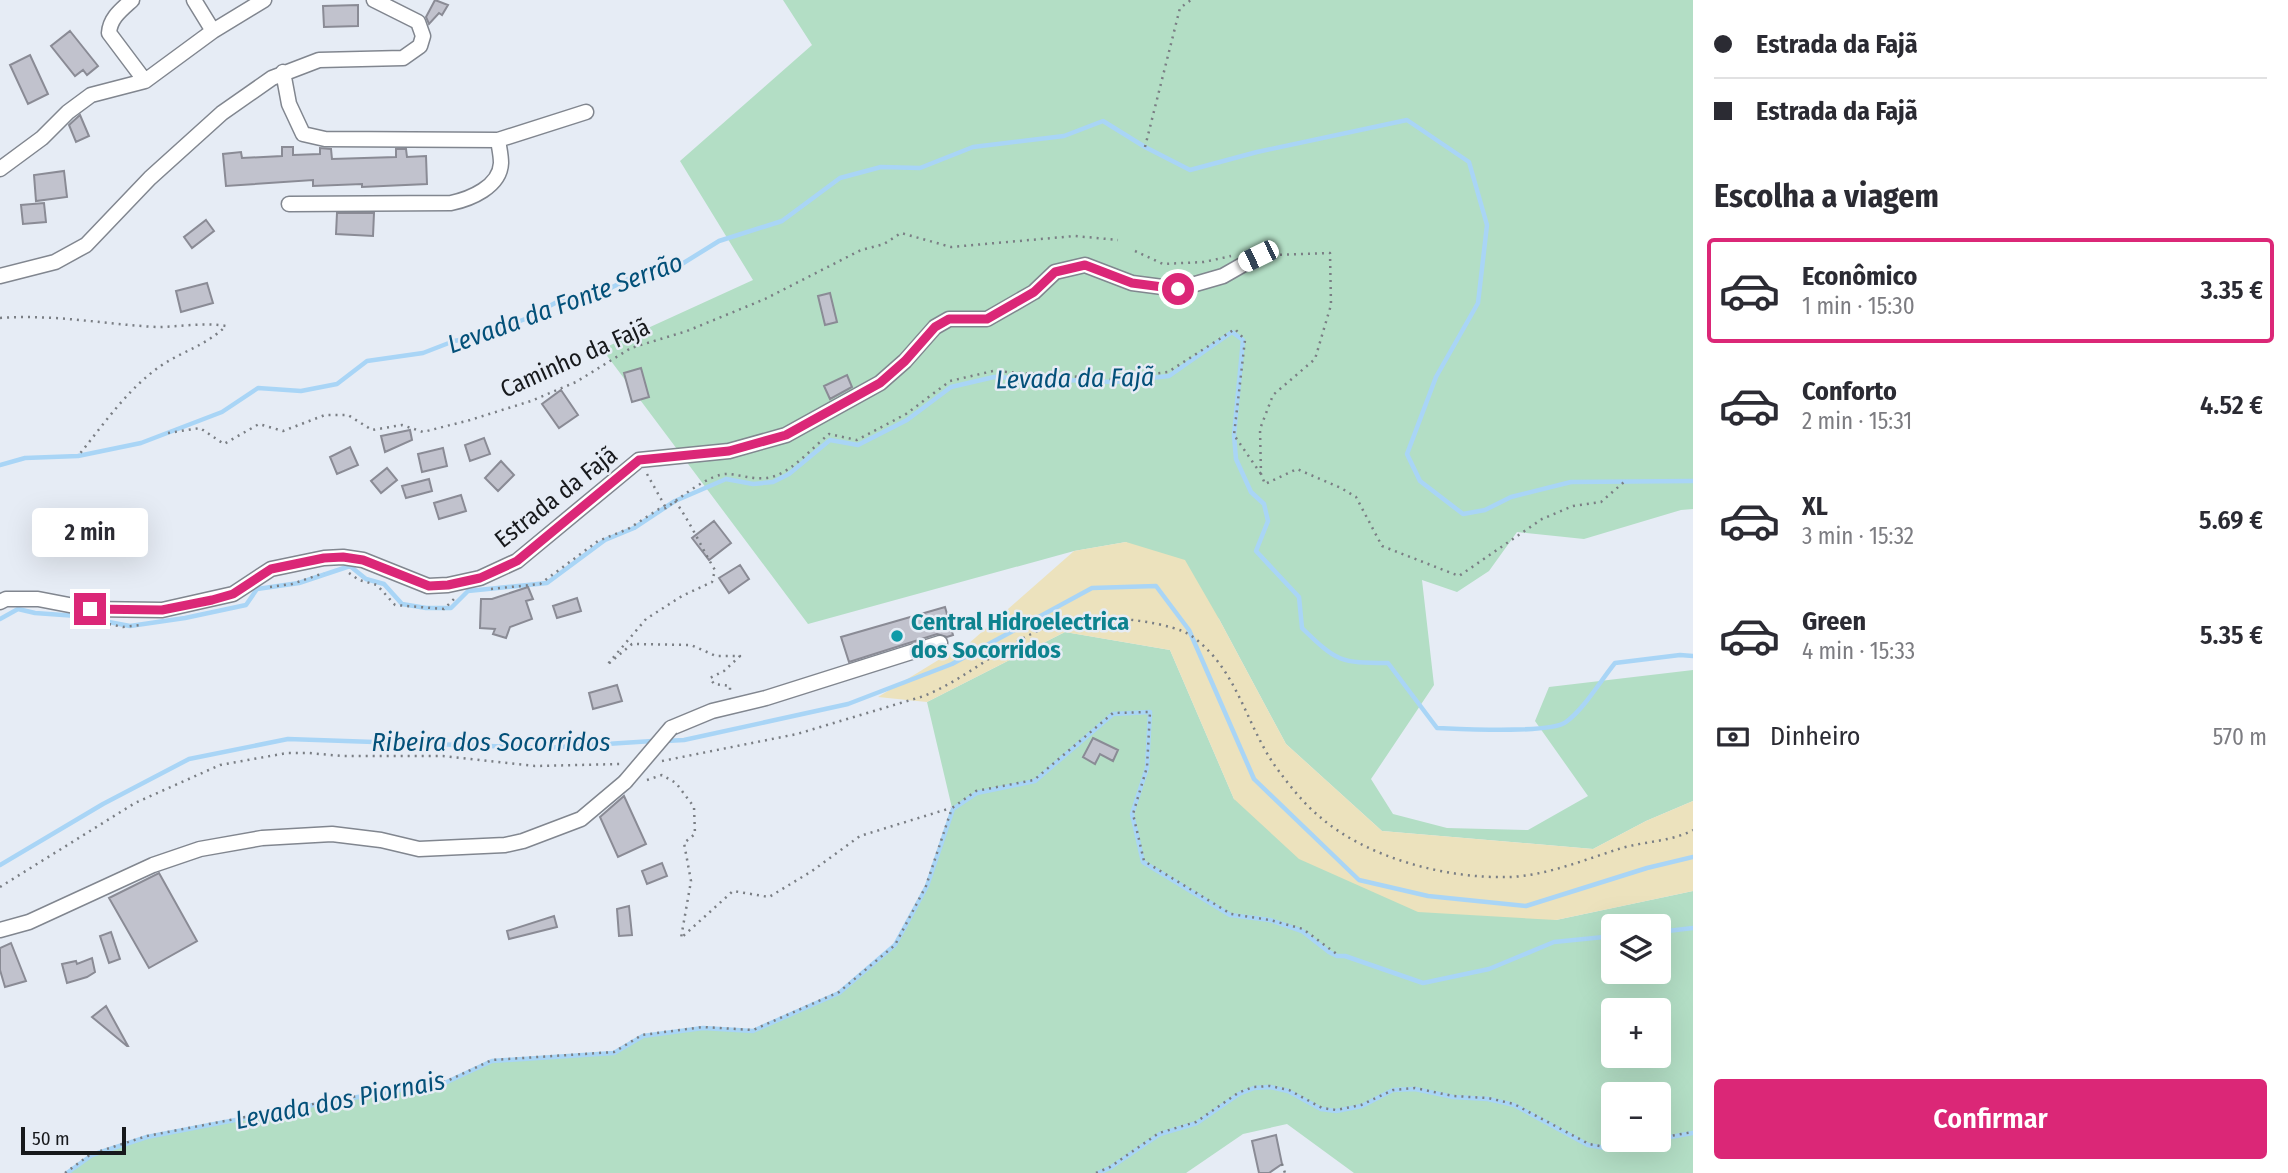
<!DOCTYPE html>
<html lang="pt">
<meta charset="utf-8">
<style>
:root{--surface:#fff;--page:#f2f2f3;--text:#2b2b33;--muted:#7c7c81;--line:#e1e1e2;--accent:#db2777}
body{margin:0;font-family:"Fira Sans Condensed",sans-serif;background:var(--page);color:var(--text);height:100vh;display:flex;flex-direction:column;font-size:26px;white-space:nowrap}
*{box-sizing:border-box;margin:0}
p{font-size:23px;color:var(--muted)}
.icon{flex:none;width:38px;height:38px;fill:none;stroke:currentColor;stroke-width:2;stroke-linecap:round;stroke-linejoin:round}
.map{position:relative;flex:1;overflow:hidden}
.panel{display:flex;flex-direction:column;background:var(--surface);width:595px}
.panel>*{flex:none}
.hud{display:grid;align-content:center;height:154px;padding:0 21px;background:var(--surface)}
.tools{position:absolute;left:1601px;top:914px;display:grid;gap:14px}
.tools a{display:grid;place-items:center;width:70px;height:70px;border-radius:7px;background:var(--surface);box-shadow:0 7px 28px #0002;font-size:35px}
.scale{position:absolute;left:21px;bottom:18px;width:105px;box-sizing:border-box;padding-left:7px;border:4px solid #17191c;border-top:0;font-size:19px;line-height:24px;white-space:nowrap;color:#17191c;-webkit-text-stroke:5px #e6ecf5;paint-order:stroke}
.end{position:absolute;width:32px;height:32px;margin:-16px;border:9px solid #db2777;background:#fff;box-shadow:0 0 0 4px #fff}
.from{border-radius:50%}
.bubble{position:absolute;height:49px;border-radius:7px;background:var(--surface);box-shadow:0 7px 28px #0002;font-size:23px;font-weight:600;line-height:49px;text-align:center}
.car{position:absolute;width:21px;height:42px;margin:-21px -10px;border-radius:9px;box-shadow:0 0 5px 2px #0007;background:linear-gradient(#fff 24%,#345 0 40%,#fff 0 76%,#345 0 86%,#fff 0)}
.hud b{display:flex;align-items:center;gap:24px;height:66px;font-size:26px}
.hud b+b{border-top:2px solid var(--line)}
.hud i{width:18px;height:18px;background:var(--text)}
ul{padding:0;list-style:none}
li{display:flex;align-items:center;gap:21px;height:105px;margin:0 14px 10px;padding:0 7px;border:4px solid transparent;border-radius:7px}
li div{flex:1}
li b{display:block;font-size:26px}
li em{font-style:normal;font-weight:600}
li.current{border-color:var(--accent)}
li>.icon{width:63px;height:63px;stroke-width:1.5}
h2{padding:0 21px;font-size:32px;line-height:84px}
.pay{display:flex;align-items:center;gap:18px;height:77px;padding:0 21px;font-size:26px}
.pay p{margin-inline-start:auto}
.action{display:flex;gap:14px;margin-top:auto;padding:14px 21px}
.action a{flex:1;height:80px;border-radius:7px;background:var(--accent);color:#fff;font-size:28px;font-weight:600;line-height:80px;text-align:center}
main{display:flex;flex:1;min-height:0}
.map>svg:first-child{display:block}
</style>
<main>
<div class="map">
<svg width="1693" height="1173" viewBox="0 0 1693 1173">
<rect width="100%" height="100%" fill="#e6ecf5"/>
<path fill="#b3dec5" fill-rule="evenodd" d="M783,0H1693V509L1681,510L1584,539L1517,532L1489,571L1457,592L1422,580L1434,685L1371,779L1393,814L1447,828L1528,830L1588,796L1535,721L1549,687L1693,670V801L1646,821L1593,849L1382,831L1286,744L1219,619L1126,542L1074,551L808,624L602,349L753,280L680,161L812,45Z
M1065,632L1170,650L1234,799L1556,920L1693,891V1173H1354L1287,1124L1243,1134L1186,1173H65L91,1154L147,1136L334,1100L447,1081L492,1060L613,1052L642,1035L703,1027L753,1030L839,992L895,945L926,886L952,808L927,702ZM1614,926H1659V971H1614ZM1614,1010H1659V1055H1614ZM1614,1094H1659V1139H1614Z"/>
<path fill="#ece2bd" d="M1126,542L1185,560L1219,619L1286,744L1382,831L1593,849L1646,821L1693,801V891L1556,920L1418,912L1299,859L1234,799L1170,650L1065,632L927,702L878,697L940,659L967,645L1074,551Z"/>
<g fill="none" stroke-linecap="round" stroke-linejoin="round">
<path stroke="#a9d5f6" stroke-width="4.5" d="M0,465L25,458L78,456L141,443L222,412L258,388L301,391L337,384L367,361L423,353L454,341L485,335L525,319L557,302L593,297L642,272L677,267L719,241L782,221L840,178L881,167L920,168L973,147L1064,136L1103,121L1145,147L1190,170L1257,152L1407,120L1469,162L1487,225L1478,303L1436,377L1407,454L1420,481L1463,514L1485,510L1511,497L1571,482L1693,481
M0,619L18,609L35,613L77,616L130,626L185,618L246,605L257,589L299,583L350,566L366,579L384,584L402,604L426,608H451L468,591L547,583L605,540L634,528L675,501L726,479L753,484L773,482L789,474L830,440L858,445L907,420L951,387L994,377L1114,382L1169,376L1232,332L1243,340L1234,435L1236,459L1251,492L1264,504L1268,521L1256,551L1299,597L1302,628C1337,662 1340,663 1388,663L1437,728C1461,729 1550,734 1566,722C1584,709 1601,680 1615,663L1680,655L1693,656
M665,741L684,740L848,704L952,664L1092,588L1156,586L1189,630L1254,779L1359,880L1428,896L1526,906L1647,868L1693,857
M0,865L103,804L189,759L288,739L544,748L653,741
M1659,932L1693,928
M1659,1139L1693,1133
M67,1173L92,1155L147,1137L334,1101L447,1082L492,1061L614,1053L643,1036L703,1028L753,1031L839,993L895,945L927,886L953,809L977,793L1035,781L1113,714L1150,712L1147,768L1132,814L1143,862L1230,915L1270,920L1302,931L1329,952L1337,956H1345L1423,983L1489,969L1554,942L1614,936
M1098,1173L1110,1168L1160,1134L1197,1123L1239,1094L1254,1088L1270,1087L1288,1091L1321,1109L1336,1111L1362,1106L1393,1090L1415,1089L1453,1097L1488,1099L1514,1105L1588,1145L1605,1148L1657,1139"/>
</g>
<path fill="#c1c2cd" stroke="#8a8b95" stroke-width="2" d="M435,0L448,5L442,15L439,13L429,24L426,17Z
M358,5V26L324,27L323,6Z
M70,31L98,66L87,75L83,70L75,76L51,46Z
M30,55L48,94L28,104L10,65Z
M80,115L89,136L76,142L69,125Z
M282,147H293V155L320,154V148L331,149L332,159L396,157V149H406L407,157L426,156L427,184L362,187V184L313,186V180L226,186L223,154L241,152L242,158L282,156Z
M64,171L67,197L36,201L34,175Z
M44,203L46,222L23,224L21,205Z
M337,213H374L373,236L336,234Z
M206,220L214,231L192,248L184,237Z
M207,283L213,303L181,312L176,291Z
M830,293L837,322L825,325L818,296Z
M641,368L649,397L632,402L624,373Z
M847,375L852,387L830,399L824,386Z
M561,390L578,415L559,428L542,404Z
M410,430L412,440L385,452L381,436Z
M484,438L490,454L470,461L465,445Z
M350,447L358,465L337,474L330,457Z
M443,448L447,466L422,472L418,454Z
M501,461L514,475L498,491L485,478Z
M387,468L397,480L381,493L371,481Z
M429,479L432,491L406,498L402,486Z
M461,495L466,511L439,519L434,503Z
M714,521L731,543L709,560L692,538Z
M740,565L749,579L729,593L719,578Z
M528,587L533,599L526,601L532,619L510,627L506,638L493,634L495,629L480,628L481,599H492Z
M577,598L581,611L557,618L553,606Z
M945,607L953,635L947,637L937,634L849,662L841,637Z
M617,685L622,701L593,709L589,693Z
M1093,738L1118,750L1113,761L1100,754L1095,764L1083,757Z
M624,796L646,844L618,857L600,817Z
M662,863L667,876L647,884L642,871Z
M159,873L197,941L149,968L109,898Z
M629,906L632,935L619,936L617,909Z
M554,916L557,927L509,939L507,931Z
M111,932L120,959L109,963L100,936Z
M11,943L26,981L5,987L0,970V948Z
M92,958L95,972L87,977L67,983L62,964L76,961L77,964Z
M106,1006L128,1046H127L92,1017Z
M1276,1135L1282,1164L1269,1173H1259L1252,1141Z"/>
<g fill="none" stroke-linecap="round" stroke-linejoin="round">
<g stroke="#81868f" stroke-width="17">
<path id="minor" d="M132,0C121,10 110,18 109,33L145,81
M194,0L213,31
M283,72L289,104L303,134L325,139L498,140L586,112
M0,169L42,138L68,112L91,95L145,81L213,31L264,0
M289,204L451,203C470,199 500,187 501,163C501,155 499,147 498,140
M0,276L55,262L86,245L150,178L222,113L272,78L319,60L403,58L420,46L423,36L418,22L374,0
M0,602L6,599H38L90,609L162,610L233,594L271,569L324,558L343,557L363,560L428,586L448,585L480,578L517,561L639,460L729,451L786,435L880,383L905,361L935,327L949,319H987L1034,292L1055,272L1085,265L1132,283L1178,289L1223,276L1258,256
M671,728L712,711L766,698L940,643
M0,930L29,922L153,865L200,849L262,838L332,834L381,840L419,849L505,845L523,841L581,819L625,782"/>
</g>
<path stroke="#7a7e84" stroke-width="2.5" stroke-dasharray="2 5" stroke-linecap="butt" d="M1145,147L1180,8L1191,0
M1135,251L1163,264L1204,262L1231,256
M1273,255L1330,253L1331,305L1315,359L1273,395L1260,429L1261,474L1265,484L1297,469L1341,488L1356,497L1382,546L1459,576L1542,519L1573,506L1601,502L1624,482
M0,318C54,314 102,324 156,327C179,327 202,322 226,326C205,346 185,350 162,365C128,388 104,424 78,456
M168,433L200,428L224,444L259,424L283,431L325,415H348L372,430L402,425L423,432L470,420L531,401L576,382L631,348L687,331L765,299L861,250L884,244L901,233L951,247L1075,236L1118,240
M647,474L666,508
M675,501C691,523 701,547 715,570L712,582L682,596L646,619L607,665L632,644L691,645L716,656H740L724,671L710,678L714,684L730,686V690L727,692
M349,573L359,580L377,585L395,605L444,609L456,597
M270,587L292,584L324,573
M491,589L540,584L598,541L628,529L659,509L666,508C680,498 710,473 728,474C743,475 756,481 772,477C793,471 812,448 829,434L857,440L906,414L950,381L993,371L1110,379L1168,372L1235,329L1245,340L1234,435L1261,474
M109,624L123,627L141,625
M662,761L797,734L924,696C980,673 1022,624 1085,618C1109,616 1174,622 1193,637C1239,671 1246,727 1278,770C1290,786 1304,804 1320,817C1367,858 1447,879 1509,877C1546,876 1586,859 1622,848C1646,841 1670,842 1693,830
M647,780L662,775L676,783L694,807L695,834L684,843L691,881L681,938L733,891L769,897L812,871L860,836L951,808
M0,887L135,803L220,765L287,753H309L342,756H443L535,766L621,764
M1659,1138L1693,1132
M1282,1164L1285,1173
M65,1173L91,1154L147,1136L334,1100L447,1081L492,1060L614,1052L642,1035L703,1027L753,1030L839,992L895,945L926,886L952,808L976,791L1034,780L1113,713L1150,712L1147,767L1133,814L1144,861L1231,914L1270,920L1303,929L1338,955
M1096,1173L1110,1167L1159,1133L1196,1122L1238,1093L1253,1087L1270,1086L1289,1090L1322,1108L1336,1110L1361,1105L1393,1090L1415,1088L1453,1096L1488,1098L1514,1104L1589,1144L1605,1147L1651,1139"/>
<use href="#minor" stroke="#fff" stroke-width="14"/>
<g stroke="#81868f" stroke-width="17" stroke-linecap="butt">
<path id="minor-bridge" d="M625,782L671,728"/>
</g>
<use href="#minor-bridge" stroke="#fff" stroke-width="14"/>
</g>
<g fill="none" stroke-linecap="round" stroke-linejoin="round">
<path stroke="#db2777" stroke-width="9" d="M90,609L162,610L212,600L233,594L271,569L324,558L343,557L363,560L429,586L448,585L480,578L517,561L639,460L729,451L786,435L880,383L905,361L935,327L949,319H987L1034,292L1055,272L1085,265L1132,283L1178,289"/>
</g>
<circle fill="#0f9aa8" stroke="#e6ecf5" stroke-width="2.5" cx="897" cy="636" r="7"/>
<g text-anchor="middle" stroke-width="5" stroke-linejoin="round" paint-order="stroke">
<g font-size="24" fill="#17191c" stroke="#e6ecf5">
<text transform="translate(575 358) rotate(-24)" y="8">Caminho da Fajã</text>
<text transform="translate(556 497) rotate(-38)" y="8">Estrada da Fajã</text>
</g>
<g font-size="24" font-weight="bold" fill="#0d838f" stroke="#e6ecf5" text-anchor="start">
<text x="911" y="630">Central Hidroelectrica<tspan x="911" dy="28">dos Socorridos</tspan></text>
</g>
<g font-size="26" font-style="italic" fill="#035079" stroke="#e6ecf5">
<text transform="translate(565 303) rotate(-20)" y="9">Levada da Fonte Serrão</text>
<text transform="translate(1075 378) rotate(-1)" y="9">Levada da Fajã</text>
<text x="491" y="751">Ribeira dos Socorridos</text>
<text transform="translate(340 1100) rotate(-11)" y="9">Levada dos Piornais</text>
</g>
</g>
</svg>
<div class="tools">
<a><svg class="icon" aria-label="layers" viewBox="0 0 24 24"><path d="M12 4l9 5-9 5-9-5zM3 14l9 5 9-5"/></svg></a>
<a>+</a>
<a>−</a>
</div>
<div class="scale">50 m</div>
<i class="end from" style="left:1178px;top:289px"></i>
<i class="end" style="left:90px;top:609px"></i>
<div class="bubble" style="left:32px;top:508px;width:116px">2 min</div>
<i class="car" style="left:1258px;top:256px;rotate:244deg"></i>
</div>
<section class="panel">
<div class="hud">
<b><i class="from"></i>Estrada da Fajã</b>
<b><i></i>Estrada da Fajã</b>
</div>
<h2>Escolha a viagem</h2>
<ul>
<li class="current"><svg class="icon" aria-label="car" viewBox="0 0 24 24"><path d="M5 17H2v-5l4-1 3-4h7l3 4 3 1v5h-3M9 17h6M6 11h13"/><circle cx="7" cy="17" r="2"/><circle cx="17" cy="17" r="2"/></svg><div><b>Econômico</b><p>1 min · 15:30</p></div><em>3.35 €</em></li>
<li><svg class="icon" aria-label="car" viewBox="0 0 24 24"><path d="M5 17H2v-5l4-1 3-4h7l3 4 3 1v5h-3M9 17h6M6 11h13"/><circle cx="7" cy="17" r="2"/><circle cx="17" cy="17" r="2"/></svg><div><b>Conforto</b><p>2 min · 15:31</p></div><em>4.52 €</em></li>
<li><svg class="icon" aria-label="car" viewBox="0 0 24 24"><path d="M5 17H2v-5l4-1 3-4h7l3 4 3 1v5h-3M9 17h6M6 11h13"/><circle cx="7" cy="17" r="2"/><circle cx="17" cy="17" r="2"/></svg><div><b>XL</b><p>3 min · 15:32</p></div><em>5.69 €</em></li>
<li><svg class="icon" aria-label="car" viewBox="0 0 24 24"><path d="M5 17H2v-5l4-1 3-4h7l3 4 3 1v5h-3M9 17h6M6 11h13"/><circle cx="7" cy="17" r="2"/><circle cx="17" cy="17" r="2"/></svg><div><b>Green</b><p>4 min · 15:33</p></div><em>5.35 €</em></li>
</ul>
<div class="pay"><svg class="icon" aria-label="cash" viewBox="0 0 24 24"><path d="M3 7h18v10H3z"/><circle cx="12" cy="12" r="2"/></svg>Dinheiro<p>570 m</p></div>
<div class="action"><a>Confirmar</a></div>
</section>
</main>
